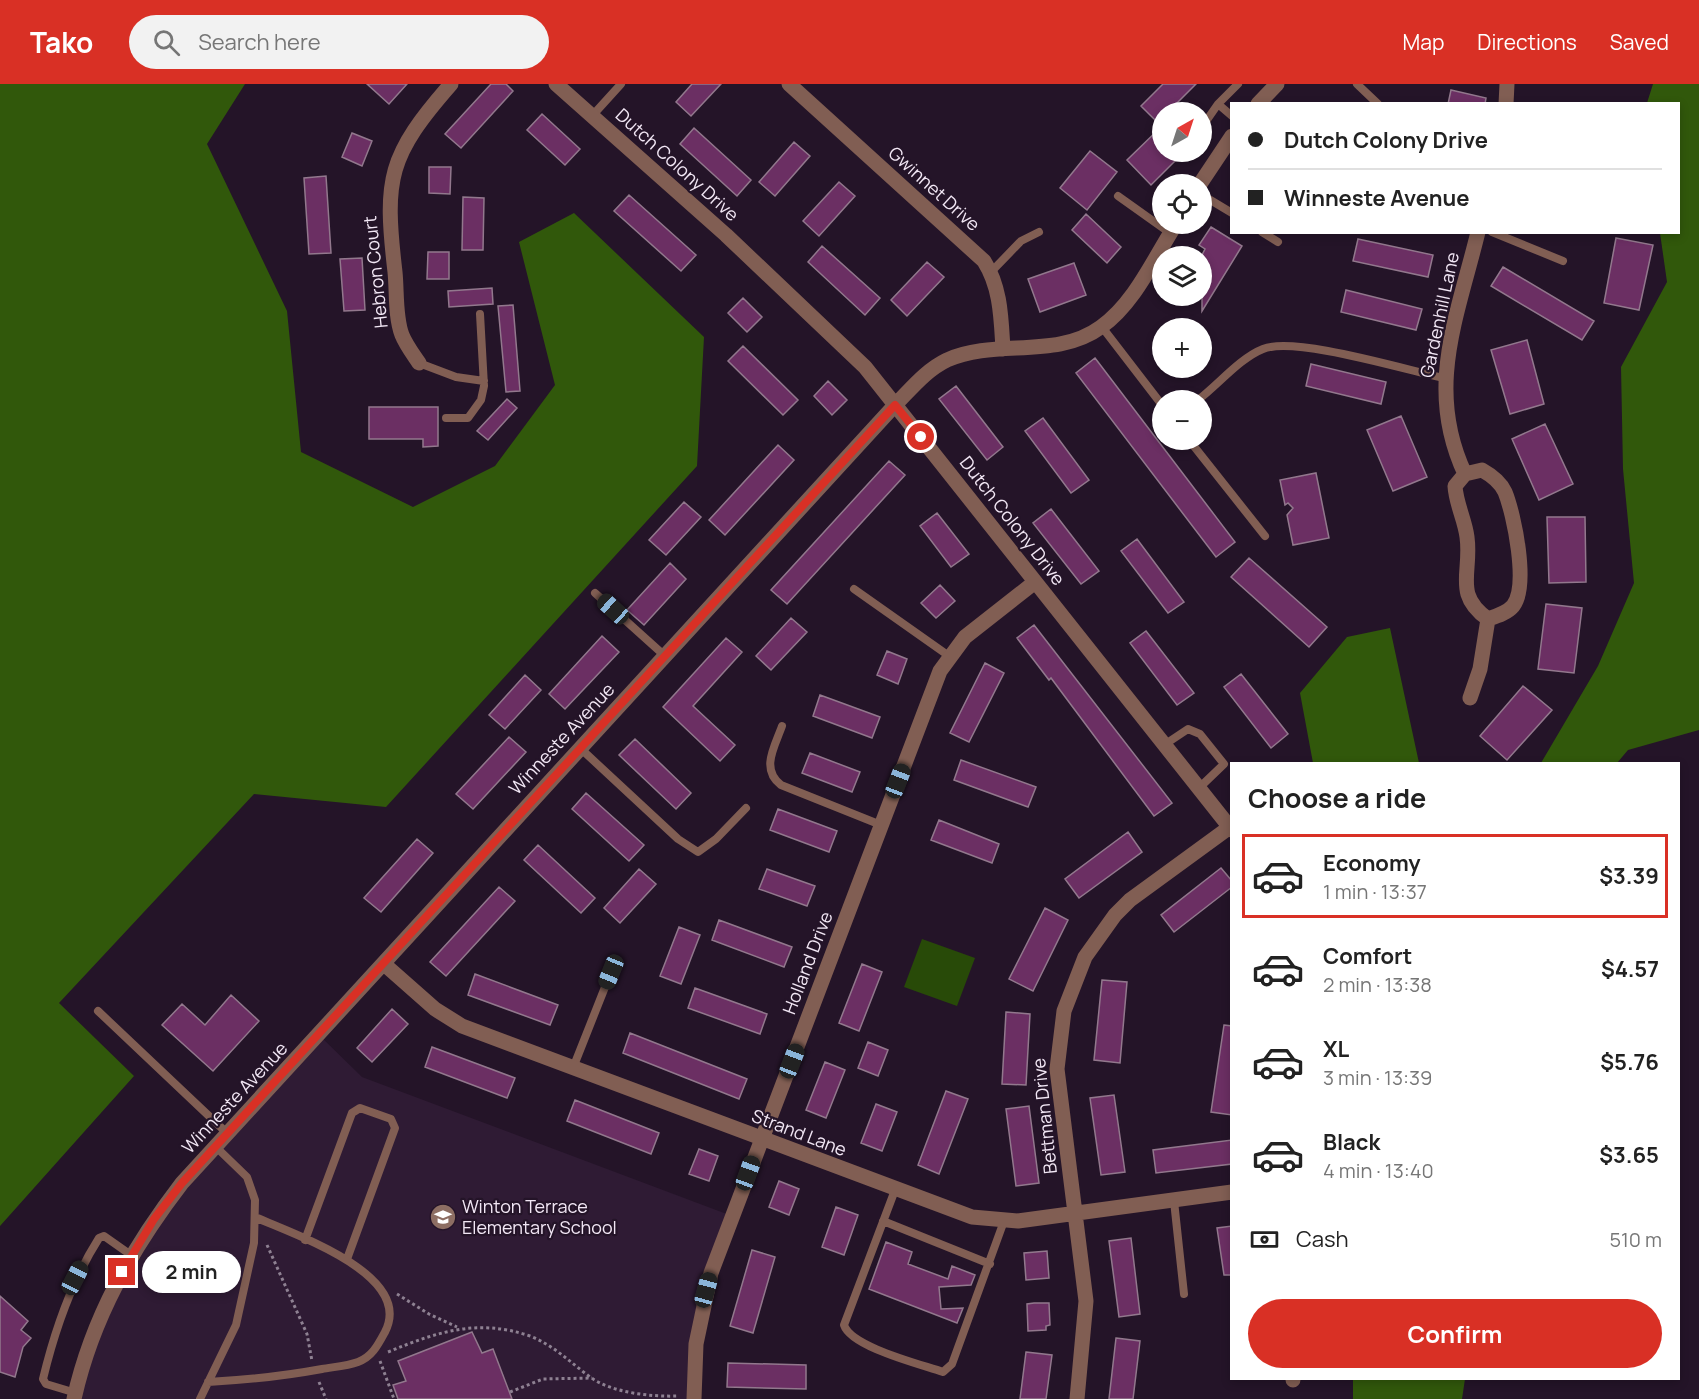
<!DOCTYPE html>
<meta charset="utf-8">
<style>
:root{--surface:#fff;--page:#f2f2f2;--text:#222;--muted:#767676;--line:#e0e0e0;--accent:#d93025}
body{margin:0;font-family:Manrope,sans-serif;background:var(--page);color:var(--text);height:100vh;display:flex;flex-direction:column;font-size:22px;white-space:nowrap}
*{box-sizing:border-box;margin:0}
p{font-size:20px;color:var(--muted)}
.icon{flex:none;width:33px;height:33px;fill:none;stroke:currentColor;stroke-width:2;stroke-linecap:round;stroke-linejoin:round}
.map{position:relative;flex:1;overflow:hidden}
.drawer{position:absolute;left:1230px;top:678px;width:450px;height:618px;display:flex;flex-direction:column;background:var(--surface);border-radius:0px;box-shadow:0 3px 9px #0003}
.drawer>*{flex:none}
.top-card{position:absolute;left:1230px;top:18px;width:450px;height:132px;border-radius:0px;box-shadow:0 3px 9px #0003;display:grid;align-content:center;height:132px;padding:0 18px;background:var(--surface)}
.needle{width:39px;rotate:39deg}
.buttons{position:absolute;left:1152px;top:18px;display:grid;gap:12px}
.buttons a{display:grid;place-items:center;width:60px;height:60px;border-radius:50%;background:var(--surface);box-shadow:0 3px 9px #0003;font-size:30px}
.end{position:absolute;width:27px;height:27px;margin:-14px;border:8px solid #d93025;background:#fff;box-shadow:0 0 0 3px #fff}
.from{border-radius:50%}
.bubble{position:absolute;height:42px;border-radius:21px;background:var(--surface);box-shadow:0 3px 9px #0003;font-size:20px;font-weight:700;line-height:42px;text-align:center}
.car{position:absolute;width:18px;height:36px;margin:-18px -9px;border-radius:8px;box-shadow:0 0 4px 2px #0007;background:linear-gradient(#222 24%,#8ab4d8 0 40%,#222 0 76%,#8ab4d8 0 86%,#222 0)}
.top-card b{display:flex;align-items:center;gap:21px;height:57px;font-size:22px}
.top-card b+b{border-top:2px solid var(--line)}
.top-card i{width:15px;height:15px;background:var(--text)}
ul{padding:0;list-style:none}
li{display:flex;align-items:center;gap:18px;height:84px;margin:0 12px 9px;padding:0 6px;border:3px solid transparent;border-radius:0px}
li div{flex:1}
li b{display:block;font-size:22px}
li em{font-style:normal;font-weight:700}
li.current{border-color:var(--accent)}
li>.icon{width:54px;height:54px;stroke-width:1.5}
h2{padding:0 18px;font-size:27px;line-height:72px}
.pay{display:flex;align-items:center;gap:15px;height:66px;padding:0 18px;font-size:22px}
.pay p{margin-inline-start:auto}
.action{display:flex;gap:12px;margin-top:auto;padding:12px 18px}
.action a{flex:1;height:69px;border-radius:36px;background:var(--accent);color:#fff;font-size:24px;font-weight:700;line-height:69px;text-align:center}
header{display:flex;align-items:center;gap:36px;box-sizing:border-box;height:84px;padding:0 30px;background:var(--accent);color:#fff}
header strong{font-size:28px}
nav{display:flex;gap:33px;margin-inline-start:auto;font-size:21px}
.search{width:420px;height:54px;background:var(--page);display:flex;align-items:center;gap:15px;box-sizing:border-box;padding:0 21px;border-radius:33px;color:var(--muted);font-size:22px}
.map>svg:first-child{display:block}
</style>
<header>
<strong>Tako</strong>
<div class="search"><svg class="icon" aria-label="search" viewBox="0 0 24 24"><circle cx="10" cy="10" r="6"/><path d="M15 15l6 6"/></svg>Search here</div>
<nav><a>Map</a><a>Directions</a><a>Saved</a></nav>
</header>
<div class="map">
<svg width="1699" height="1315" viewBox="0 0 1699 1315">
<rect width="100%" height="100%" fill="#241428"/>
<path fill="#2f1b34" d="M319,951L362,993L732,1132L711,1189L694,1315H74L133,1167Z"/>
<path fill="#284a08" d="M922,855L975,874L957,922L904,903Z"/>
<path fill="#31580b" d="M0,0H245L207,60L287,227L301,368L413,423L495,382L555,301L519,158L574,129L704,253L697,382L386,723L254,710L59,919L134,992L0,1142Z
M1653,0H1699V646L1628,666L1617,679H1541L1598,582L1634,499L1623,385L1621,283L1667,198L1660,149L1678,148V20L1647,19Z
M1390,544L1419,679H1313L1300,609L1347,553Z
M1353,1295V1294L1465,1295L1462,1315H1353Z"/>
<path fill="#6b2f63" stroke="#92788d" stroke-width="1.5" d="M367,0H407L389,20Z
M491,0H506L513,7L461,64L445,50Z
M692,0H721L691,32L676,18Z
M1163,0H1196L1168,28H1162V34L1158,39L1141,22Z
M1451,6L1486,14L1485,20H1448Z
M542,30L580,65L565,81L527,46Z
M1162,42V68H1184L1151,101L1127,76Z
M694,44L751,96L737,112L680,60Z
M352,49L372,57L362,82L342,73Z
M794,58L810,72L775,112L759,98Z
M1090,67L1117,88L1087,126L1060,104Z
M429,83H451L450,110L429,109Z
M326,92L331,169L309,170L304,94Z
M839,98L855,112L819,152L803,137Z
M629,111L696,171L681,187L614,127Z
M463,113L484,114L483,166H462Z
M1086,130L1121,163L1107,179L1072,146Z
M1211,143L1242,162L1202,227V171L1205,165L1199,161Z
M1616,154L1653,161L1639,226L1604,219Z
M1358,155L1433,171L1428,193L1353,177Z
M822,162L880,214L865,231L808,178Z
M428,168H449V195H427Z
M362,174L365,226L344,227L340,175Z
M927,178L944,193L907,232L891,216Z
M1074,179L1086,211L1040,228L1028,195Z
M1503,183L1594,237L1582,256L1491,202Z
M492,204L493,220L449,223L448,207Z
M1346,206L1422,225L1416,246L1341,228Z
M743,214L762,233L747,248L728,229Z
M513,221L520,307L506,308L498,222Z
M1527,256L1544,320L1510,330L1491,266Z
M743,262L798,316L783,331L728,277Z
M1095,274L1235,458L1216,473L1076,289Z
M1311,280L1386,298L1381,320L1306,302Z
M828,297L847,316L832,331L814,312Z
M956,302L1003,363L987,376L939,315Z
M507,315L517,324L488,356L477,347Z
M369,323H438V362L423,363V355H369Z
M1401,332L1427,393L1393,407L1367,346Z
M1043,334L1089,396L1071,409L1025,347Z
M1545,340L1573,400L1539,416L1512,355Z
M778,361L794,376L725,451L709,436Z
M889,377L905,391L787,520L771,506Z
M1316,389L1329,454L1293,461L1287,431L1293,424L1288,419L1285,421L1280,396Z
M684,418L701,433L666,471L649,456Z
M1051,425L1099,487L1081,500L1033,439Z
M937,429L969,470L951,483L920,442Z
M1547,433H1585L1586,498L1549,499Z
M1137,455L1184,518L1168,529L1121,467Z
M1249,474L1327,543L1309,563L1231,493Z
M670,479L686,495L644,541L627,526Z
M940,501L955,517L936,534L921,519Z
M1546,520L1582,524L1574,589L1538,585Z
M791,534L807,548L771,586L756,572Z
M1034,541L1172,719L1154,732L1051,594L1049,596L1017,554Z
M1146,547L1194,609L1177,621L1130,559Z
M602,552L619,568L565,625L549,610Z
M726,554L742,568L693,622L735,661L720,677L663,623Z
M887,567L907,575L898,600L877,591Z
M985,579L1004,589L969,658L950,649Z
M1241,590L1288,650L1271,664L1224,603Z
M525,591L541,606L505,645L489,631Z
M1523,602L1552,626L1507,676L1480,652Z
M820,611L880,633L872,654L813,632Z
M509,653L526,668L473,725L456,710Z
M635,655L691,709L676,725L619,671Z
M810,669L860,688L852,708L802,689Z
M961,676L1036,703L1028,723L954,696Z
M586,709L644,761L629,777L572,725Z
M778,725L837,747L829,768L770,746Z
M939,736L999,760L992,779L931,756Z
M1128,748L1142,768L1079,814L1065,795Z
M417,755L433,769L381,828L364,814Z
M538,761L595,814L581,829L524,776Z
M1221,784L1232,797V803L1174,848L1161,831Z
M639,785L656,800L620,839L604,824Z
M767,785L815,802L807,822L759,805Z
M499,803L515,817L446,892L430,878Z
M1045,824L1068,836L1033,907L1009,895Z
M719,836L792,863L784,883L712,856Z
M679,843L700,851L681,900L660,892Z
M862,880L882,888L859,947L839,939Z
M475,890L558,921L550,941L468,911Z
M1102,896L1127,898L1120,979L1094,976Z
M695,904L767,930L760,950L688,924Z
M231,911L259,937L213,987L162,941L182,920L205,941Z
M392,925L408,940L372,978L357,964Z
M1006,928L1030,930L1026,1001L1002,1000Z
M1224,941L1232,942V1031L1211,1028Z
M630,949L747,995L739,1015L623,969Z
M868,958L888,966L878,992L858,984Z
M432,963L515,994L507,1014L425,983Z
M825,978L845,986L826,1034L806,1026Z
M946,1007L968,1015L939,1090L918,1081Z
M1114,1011L1125,1088L1101,1091L1090,1014Z
M575,1016L659,1049L651,1070L567,1037Z
M876,1020L897,1028L882,1067L861,1059Z
M1029,1022L1039,1099L1016,1102L1006,1025Z
M1232,1056V1080L1156,1089L1153,1066Z
M699,1065L718,1072L709,1097L689,1090Z
M779,1097L799,1105L789,1131L769,1123Z
M836,1123L858,1131L844,1171L822,1163Z
M1232,1142V1191H1224L1217,1144Z
M1131,1154L1140,1230L1119,1233L1109,1157Z
M886,1158L912,1168L908,1180L948,1195L952,1182L975,1191L971,1201L939,1203L941,1225L963,1224L957,1239L869,1205Z
M752,1166L775,1173L753,1249L730,1242Z
M1047,1167L1049,1194L1026,1196L1024,1169Z
M0,1212L28,1237L21,1246L31,1254L23,1263L15,1293L0,1288Z
M1034,1219H1049L1050,1241L1046,1242V1246L1028,1247L1027,1220Z
M472,1248L482,1269L493,1265L512,1315H398L393,1301L406,1297L398,1277Z
M1116,1254L1140,1257L1133,1315H1109Z
M1026,1268L1052,1271L1046,1315H1020Z
M728,1279L806,1281V1305L727,1303Z"/>
<g fill="none" stroke-linecap="round" stroke-linejoin="round">
<path stroke="#8e8192" stroke-width="3" stroke-dasharray="3 3" stroke-linecap="butt" d="M267,1161L307,1250L312,1277
M397,1210L429,1230L457,1243
M388,1268C437,1248 477,1234 530,1252C553,1261 570,1278 590,1293C612,1309 652,1313 678,1312
M380,1277L394,1315
M319,1298L326,1315
M510,1308L543,1295L592,1294"/>
<path stroke="#815e53" stroke-width="8" d="M1357,0L1378,20
M592,32L621,0
M1232,32L1218,20L1238,0
M1202,43L1218,20
M1202,111L1232,129
M1118,112L1170,149
M1262,148L1278,158
M1492,148L1563,177
M991,188L1021,157L1039,148
M1102,243L1162,321
M419,279L456,293L484,297
M1198,316C1218,301 1240,274 1263,265C1295,252 1406,286 1444,294
M446,334H468L481,316L484,302L480,230
M1189,356L1265,452
M854,505L949,572
M595,509L665,572
M782,642C775,662 760,685 781,701L881,741
M1164,661L1188,645L1200,650L1224,680L1199,704
M580,664L678,755L698,768L716,755L746,724
M98,927L228,1050
M573,984L611,888
M895,1106L844,1241C851,1263 920,1280 943,1288L952,1280L1004,1137
M1174,1117L1184,1210
M883,1137L990,1180
M305,1156L352,1029L360,1024L391,1035L395,1044L347,1175
M208,1298C246,1296 284,1292 322,1285C333,1283 347,1282 358,1278C372,1273 378,1261 385,1248C415,1190 292,1150 255,1133
M76,1309L46,1300L43,1295C55,1245 71,1198 99,1154L104,1152L131,1171
M200,1315L236,1241L254,1159L255,1116L247,1093L216,1063"/>
<path stroke="#815e53" stroke-width="15" d="M556,0L726,151L865,283L1232,746
M789,0L984,177C1001,204 1001,234 1003,265
M1258,20L1277,0
M1506,20L1507,0
M1200,100L1232,52
M419,279C413,270 406,261 402,251C395,233 397,207 395,188C384,94 388,72 451,0
M1482,386C1491,391 1500,397 1505,408C1514,430 1529,502 1513,522C1507,529 1497,532 1488,535C1453,510 1472,489 1467,453C1465,436 1456,420 1455,402L1465,390Z
M1465,390C1425,305 1457,234 1478,148
M1470,614L1480,585L1488,535
M384,880L435,925L462,942L972,1133L1018,1137L1232,1108
M1293,1294V1296
M74,1315C92,1234 132,1164 182,1099L895,321C911,305 926,286 947,276C996,254 1056,276 1101,243C1135,219 1154,174 1176,140
M694,1315L696,1260L711,1189L940,587L965,553L1035,498
M1077,1315L1086,1217L1057,985L1064,927L1085,873L1115,831L1130,816L1230,743"/>
</g>
<g fill="none" stroke-linecap="round" stroke-linejoin="round">
<path stroke="#d93025" stroke-width="8" d="M122,1188L154,1135L182,1099L895,321L921,353"/>
</g>
<defs>
<g id="school-disc" transform="scale(1.35)"><circle r="9.5" fill="#8d6e63" stroke="#241428"/><path d="M0-5L7-2L0 1L-7-2ZM-4 1L0 2.5L4 1V4Q0 6-4 4Z" fill="#fff"/></g>
</defs>
<g fill-rule="evenodd">
<use href="#school-disc" x="443" y="1133"/>
</g>
<g text-anchor="middle" stroke-width="4.5" stroke-linejoin="round" paint-order="stroke">
<g font-size="18" fill="#f2e7f5" stroke="#241428">
<text transform="translate(677 81) rotate(42)" y="6">Dutch Colony Drive</text>
<text transform="translate(934 105) rotate(42)" y="6">Gwinnet Drive</text>
<text transform="translate(376 188) rotate(-96)" y="6">Hebron Court</text>
<text transform="translate(1440 231) rotate(-78)" y="6">Gardenhill Lane</text>
<text transform="translate(1012 437) rotate(52)" y="6">Dutch Colony Drive</text>
<text transform="translate(562 655) rotate(-47)" y="6">Winneste Avenue</text>
<text transform="translate(808 879) rotate(-69)" y="6">Holland Drive</text>
<text transform="translate(235 1014) rotate(-47)" y="6">Winneste Avenue</text>
<text transform="translate(1045 1032) rotate(-96)" y="6">Bettman Drive</text>
<text transform="translate(799 1049) rotate(21)" y="6">Strand Lane</text>
</g>
<g font-size="18" fill="#f2e7f5" stroke="#241428" text-anchor="start">
<text x="462" y="1129">Winton Terrace<tspan x="462" dy="21">Elementary School</tspan></text>
</g>
</g>
</svg>
<div class="buttons">
<a><svg class="needle" viewBox="-14 -14 28 28"><path d="M0-13l5 13h-10z" fill="#e53935"/><path d="M0 13l5-13h-10z" fill="#767676"/></svg></a>
<a><svg class="icon" aria-label="locate" viewBox="0 0 24 24"><circle cx="12" cy="12" r="6"/><path d="M12 2v4M12 18v4M2 12h4M18 12h4"/></svg></a>
<a><svg class="icon" aria-label="layers" viewBox="0 0 24 24"><path d="M12 4l9 5-9 5-9-5zM3 14l9 5 9-5"/></svg></a>
<a>+</a>
<a>−</a>
</div>
<i class="end from" style="left:921px;top:353px"></i>
<i class="end" style="left:122px;top:1188px"></i>
<div class="bubble" style="left:142px;top:1167px;width:99px">2 min</div>
<i class="car" style="left:613px;top:525px;rotate:312deg"></i>
<i class="car" style="left:898px;top:697px;rotate:21deg"></i>
<i class="car" style="left:611px;top:888px;rotate:202deg"></i>
<i class="car" style="left:792px;top:977px;rotate:21deg"></i>
<i class="car" style="left:748px;top:1089px;rotate:20deg"></i>
<i class="car" style="left:75px;top:1194px;rotate:27deg"></i>
<i class="car" style="left:706px;top:1206px;rotate:15deg"></i>
<div class="top-card">
<b><i class="from"></i>Dutch Colony Drive</b>
<b><i></i>Winneste Avenue</b>
</div>
<section class="drawer">
<h2>Choose a ride</h2>
<ul>
<li class="current"><svg class="icon" aria-label="car" viewBox="0 0 24 24"><path d="M5 17H2v-5l4-1 3-4h7l3 4 3 1v5h-3M9 17h6M6 11h13"/><circle cx="7" cy="17" r="2"/><circle cx="17" cy="17" r="2"/></svg><div><b>Economy</b><p>1 min · 13:37</p></div><em>$3.39</em></li>
<li><svg class="icon" aria-label="car" viewBox="0 0 24 24"><path d="M5 17H2v-5l4-1 3-4h7l3 4 3 1v5h-3M9 17h6M6 11h13"/><circle cx="7" cy="17" r="2"/><circle cx="17" cy="17" r="2"/></svg><div><b>Comfort</b><p>2 min · 13:38</p></div><em>$4.57</em></li>
<li><svg class="icon" aria-label="car" viewBox="0 0 24 24"><path d="M5 17H2v-5l4-1 3-4h7l3 4 3 1v5h-3M9 17h6M6 11h13"/><circle cx="7" cy="17" r="2"/><circle cx="17" cy="17" r="2"/></svg><div><b>XL</b><p>3 min · 13:39</p></div><em>$5.76</em></li>
<li><svg class="icon" aria-label="car" viewBox="0 0 24 24"><path d="M5 17H2v-5l4-1 3-4h7l3 4 3 1v5h-3M9 17h6M6 11h13"/><circle cx="7" cy="17" r="2"/><circle cx="17" cy="17" r="2"/></svg><div><b>Black</b><p>4 min · 13:40</p></div><em>$3.65</em></li>
</ul>
<div class="pay"><svg class="icon" aria-label="cash" viewBox="0 0 24 24"><path d="M3 7h18v10H3z"/><circle cx="12" cy="12" r="2"/></svg>Cash<p>510 m</p></div>
<div class="action"><a>Confirm</a></div>
</section>
</div>
